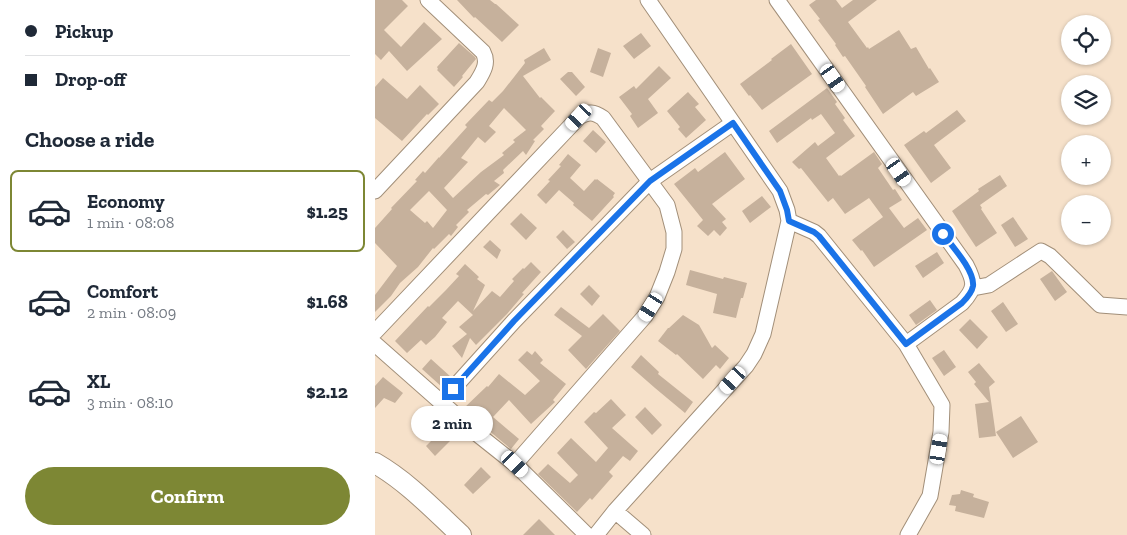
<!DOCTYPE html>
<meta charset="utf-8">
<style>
:root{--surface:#fff;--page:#f6f6f7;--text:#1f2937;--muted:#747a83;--line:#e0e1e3;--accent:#7d8734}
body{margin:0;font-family:"Zilla Slab",serif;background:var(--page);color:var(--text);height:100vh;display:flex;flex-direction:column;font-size:19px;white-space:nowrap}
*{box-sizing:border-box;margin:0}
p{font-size:16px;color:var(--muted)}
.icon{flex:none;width:28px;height:28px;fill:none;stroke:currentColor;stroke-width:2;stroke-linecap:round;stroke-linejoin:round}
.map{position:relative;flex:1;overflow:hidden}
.panel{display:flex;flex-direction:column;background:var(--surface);width:375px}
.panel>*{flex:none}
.hud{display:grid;align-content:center;height:110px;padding:0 25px;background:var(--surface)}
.fabs{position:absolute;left:686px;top:15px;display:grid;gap:10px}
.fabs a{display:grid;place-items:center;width:50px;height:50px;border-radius:50%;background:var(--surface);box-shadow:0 1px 4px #0004;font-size:25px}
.end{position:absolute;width:22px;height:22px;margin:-11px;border:6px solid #1a73e8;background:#fff;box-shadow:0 0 0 2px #fff}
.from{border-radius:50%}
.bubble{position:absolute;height:35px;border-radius:18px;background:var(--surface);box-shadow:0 1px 4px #0004;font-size:16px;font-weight:700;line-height:35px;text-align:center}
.car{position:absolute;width:15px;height:30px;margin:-15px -8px;border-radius:6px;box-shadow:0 0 4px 1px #0007;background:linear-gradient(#fff 24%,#345 0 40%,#fff 0 76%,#345 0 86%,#fff 0)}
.hud b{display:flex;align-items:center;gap:18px;height:48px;font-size:19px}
.hud b+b{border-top:1px solid var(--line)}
.hud i{width:12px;height:12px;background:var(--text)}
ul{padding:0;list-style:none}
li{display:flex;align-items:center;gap:15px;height:82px;margin:0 10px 8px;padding:0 15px;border:2px solid transparent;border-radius:8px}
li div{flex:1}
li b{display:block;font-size:19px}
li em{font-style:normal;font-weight:700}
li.current{border-color:var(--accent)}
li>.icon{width:45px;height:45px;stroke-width:1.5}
h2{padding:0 25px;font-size:22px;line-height:60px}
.button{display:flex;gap:10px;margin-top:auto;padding:10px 25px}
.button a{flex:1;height:58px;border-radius:30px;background:var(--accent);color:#fff;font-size:20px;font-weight:700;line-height:58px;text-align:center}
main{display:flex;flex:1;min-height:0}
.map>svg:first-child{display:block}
</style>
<main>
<section class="panel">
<div class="hud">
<b><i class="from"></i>Pickup</b>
<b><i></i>Drop-off</b>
</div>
<h2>Choose a ride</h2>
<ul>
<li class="current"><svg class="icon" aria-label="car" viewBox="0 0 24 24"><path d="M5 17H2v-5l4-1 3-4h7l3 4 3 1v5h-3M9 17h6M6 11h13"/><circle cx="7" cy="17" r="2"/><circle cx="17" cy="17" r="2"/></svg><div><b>Economy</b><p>1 min · 08:08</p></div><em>$1.25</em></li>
<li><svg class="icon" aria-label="car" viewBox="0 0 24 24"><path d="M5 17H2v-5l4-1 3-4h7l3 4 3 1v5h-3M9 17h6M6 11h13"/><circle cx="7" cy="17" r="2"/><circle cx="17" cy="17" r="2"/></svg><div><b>Comfort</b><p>2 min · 08:09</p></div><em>$1.68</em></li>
<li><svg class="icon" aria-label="car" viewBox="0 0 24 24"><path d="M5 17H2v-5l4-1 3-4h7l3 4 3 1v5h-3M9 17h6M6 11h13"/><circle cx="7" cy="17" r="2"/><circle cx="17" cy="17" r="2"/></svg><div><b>XL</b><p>3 min · 08:10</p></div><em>$2.12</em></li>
</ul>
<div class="button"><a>Confirm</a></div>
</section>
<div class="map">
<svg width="752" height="535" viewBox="0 0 752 535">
<rect width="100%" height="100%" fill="#f6e1ca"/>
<path fill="#c6b19c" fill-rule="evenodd" d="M0,0H27L33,6L9,30L26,47L49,22L67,39L32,71L14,51L6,60L0,54Z
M82,0H115L120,4H121L144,25L127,42L100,17L99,18Z
M441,0H461L467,8L478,0H502L473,22L492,48L493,47L494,49L524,30L536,49L541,47L554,69L555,68L564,82L541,96L538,92L508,114L490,87L491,86L470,56L468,57L460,45L461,44L443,20L445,19L434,5Z
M266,33L276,46L259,59L248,46Z
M84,43L100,57L101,59L87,76L88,77L79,87L62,70L63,69L62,67Z
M416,44L437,74L387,110L375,95L374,96L365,84L397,60L396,59Z
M169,48L176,60L148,76L165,98L166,97L180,111L166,126L169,129L158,140L160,141L151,155L148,151L128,170L129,173L119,181L125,185L113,195L111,194L92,210L94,212L81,225L83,227L76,236L74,234L59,249L58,248L43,267L25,283L16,296L0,312V295L22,266L0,243V228L17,209L16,208L42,181L40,180L48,171L50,173L64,157V158L92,127L90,125L114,100L117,102L128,91L150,63L149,60ZM129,108L151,130L138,140L140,142L127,153L129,155L106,172L78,198L69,188L93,162L86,158L103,137L110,143L121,132L114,126ZM54,191L72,210L58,228L52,221L50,223L35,210Z
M223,48L236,53L228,77L215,72Z
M284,66L296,78L273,99L283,113L263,128L255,116L257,114L244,97L259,86L261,89Z
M193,72H197L210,87L201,96L185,79Z
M8,78L32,99L45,85L64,104L53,115L52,114L27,141L0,118V87Z
M452,88L462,102L460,104L470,118L468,120L480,136L451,158L464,176L465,175L466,176L499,152L507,164L503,168L518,190L520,189L527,200L514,208L529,228L543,218L552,230L499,267L487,250L486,251L477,240L508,217L494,198L470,214L458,198L453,202L426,168L424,169L417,162L440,142L443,146L460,133L446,114L437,120L436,118L402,143L394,131Z
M313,92L324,104L320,107L331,120L311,138L303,129L305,127L292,111Z
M582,110L591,121L559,145L576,168L556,183L529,145L549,131L551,133Z
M218,130L231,142L221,153L208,141Z
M350,152L370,179L337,204L351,219L347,222L352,228L345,236L339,230L333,236L322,226L328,220L299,184L320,168L323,172Z
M193,154L206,165L195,178L209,191L220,179L221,180L222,179L240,193L238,196L239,197L217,221L198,205L199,203L184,190L171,204L162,195L175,181L173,180L186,166L184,165Z
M625,175L632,186L605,205L607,208L606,209L622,233L601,247L577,211L604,191L603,189Z
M387,196L396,207L375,223L367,211Z
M146,213L162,228L151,240L135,224Z
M638,217L653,239L640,247L626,225Z
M188,230L200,242L192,249L181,237Z
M115,240L126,250L122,259L108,247Z
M562,252L569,263L548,278L540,266Z
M156,262L166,272L147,293L149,294L132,314L101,345L95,338L87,358L77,346L92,334L84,327L98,315L83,301L67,318L72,322L60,337L51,345L46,340L32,353L20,341L53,306L54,307L71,290L84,276L81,274L90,264L104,277L102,279L110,285L98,311L117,291L125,297L139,281L137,279L148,268L149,269Z
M315,270L348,279L349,277L372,283L368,298H366L361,318L338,313L342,294L311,285Z
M677,271L692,292L680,301L665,279Z
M214,285L225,296L217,306L205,294Z
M555,300L562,310L541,325L534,315Z
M628,302L643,324L631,332L616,311Z
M186,307L214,328L228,314L245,331L211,369L193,350L207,336L179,315Z
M308,315L324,325L337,348L340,345L354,358L345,369L341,365L328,379L302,354L301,355L283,341L293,328H294Z
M595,319L613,337L602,349L584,330Z
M569,350L581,367L569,376L557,358Z
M152,351L157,355L160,351L168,360L165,363L191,384L178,400L180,402L156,424L134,400L118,417L144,439L136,449L88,409L112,386L113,387L124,374L150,395L165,381L143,360Z
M266,355L284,372L283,374L318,402L310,413L280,388L256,367Z
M56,359L76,377L67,387L47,369Z
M604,363L620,382L614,387L621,436L604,438L600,404L614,402L599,384L601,382L593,372Z
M8,377L28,393L20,403L9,398L0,408V386Z
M236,399L251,415L237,428L263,451L255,461L248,456L234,472L238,476L217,500L215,498L202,512L163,474L173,464L195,483L203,475L182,453L196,438L221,462L233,448L209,422L219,412L221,413Z
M270,407L287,425L277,435L260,417Z
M646,416L663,442L638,458L621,432Z
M54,418L66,430L69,428L78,438L60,456L51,446L56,441L43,428Z
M106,467L116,477L98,494L89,485Z
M586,490L599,494L598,497L614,502L609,518L580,511L581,506L574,505L577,495L585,494Z
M164,519L180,535H148Z"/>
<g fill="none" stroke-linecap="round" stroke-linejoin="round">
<g stroke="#a28f79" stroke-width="17">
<path id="street" d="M402,0L591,265C600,282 601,288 587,303L531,344
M0,191L102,82C108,72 114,63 108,52L53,0
M414,221L439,232L444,236L531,344L567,405L566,432L555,496L533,535
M598,288L614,285L666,251L675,256L725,305L752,307
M0,332L204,117C213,111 219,112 228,118L292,205L299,232V249L292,272L282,297L270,316L140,464
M0,344L101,433L140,464L212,535
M66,402L139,321L275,181L358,123
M240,511L268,535
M221,535L240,511L371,366L379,354L388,334L414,221L412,210L405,191L273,0"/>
</g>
<g stroke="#a28f79" stroke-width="22">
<path id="secondary" d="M0,463C33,482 59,510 86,535"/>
</g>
<use href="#street" stroke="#fff" stroke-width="15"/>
<use href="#secondary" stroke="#fff" stroke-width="20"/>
</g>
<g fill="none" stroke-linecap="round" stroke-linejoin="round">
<path stroke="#1a73e8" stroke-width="6" d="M78,389L139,321L275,181L358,123L405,191L412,210L414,221L439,232L444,236L531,344L587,303C592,298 597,292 598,286C600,271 577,246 568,234"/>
</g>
</svg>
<div class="fabs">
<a><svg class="icon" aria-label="locate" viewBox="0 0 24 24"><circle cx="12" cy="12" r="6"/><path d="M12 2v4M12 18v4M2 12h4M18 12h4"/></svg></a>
<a><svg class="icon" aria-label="layers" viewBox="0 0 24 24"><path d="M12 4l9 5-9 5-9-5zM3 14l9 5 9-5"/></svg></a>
<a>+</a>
<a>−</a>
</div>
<i class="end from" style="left:568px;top:234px"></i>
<i class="end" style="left:78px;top:389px"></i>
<div class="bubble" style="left:36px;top:406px;width:82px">2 min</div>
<i class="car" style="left:458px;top:78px;rotate:145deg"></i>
<i class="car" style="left:204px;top:117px;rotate:223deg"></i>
<i class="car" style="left:524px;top:172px;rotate:145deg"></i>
<i class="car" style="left:276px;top:307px;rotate:212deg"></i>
<i class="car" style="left:358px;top:380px;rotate:222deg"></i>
<i class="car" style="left:564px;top:449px;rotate:9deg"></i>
<i class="car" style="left:140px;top:464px;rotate:134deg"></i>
</div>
</main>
